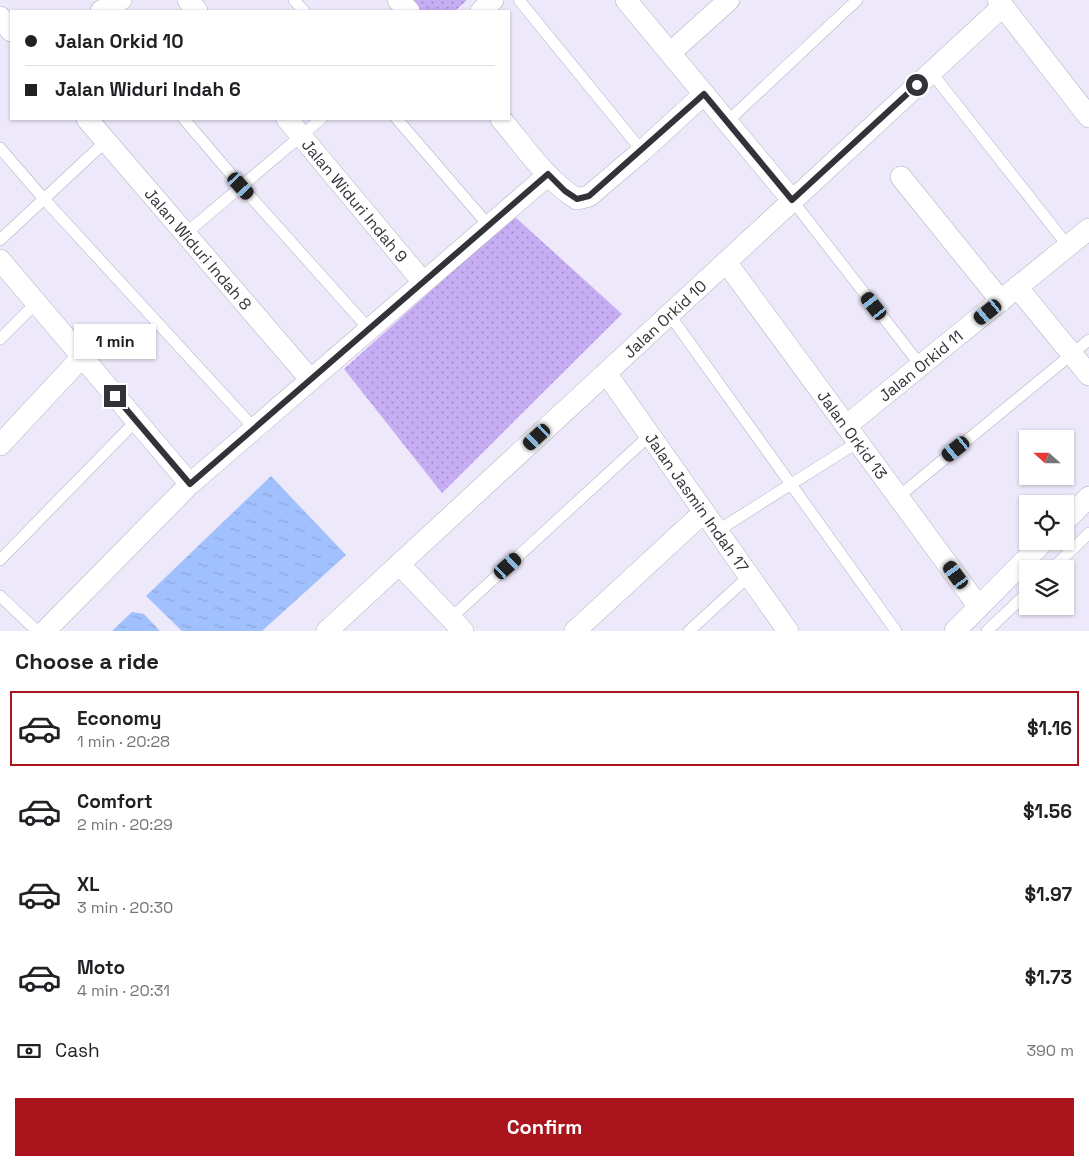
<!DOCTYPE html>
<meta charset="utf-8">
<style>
:root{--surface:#fff;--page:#f2f2f2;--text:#202124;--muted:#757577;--line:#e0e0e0;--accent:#a9141d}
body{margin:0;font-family:"Space Grotesk",sans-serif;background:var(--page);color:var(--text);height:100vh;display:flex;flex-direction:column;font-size:19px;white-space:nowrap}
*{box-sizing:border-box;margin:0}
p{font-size:16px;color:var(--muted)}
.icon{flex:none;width:28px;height:28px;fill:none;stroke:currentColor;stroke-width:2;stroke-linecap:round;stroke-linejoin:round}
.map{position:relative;height:631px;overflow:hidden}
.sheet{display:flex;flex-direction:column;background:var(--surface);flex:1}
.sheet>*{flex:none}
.hud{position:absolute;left:10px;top:10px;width:500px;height:110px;border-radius:0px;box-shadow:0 1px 4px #0004;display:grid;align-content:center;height:110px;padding:0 15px;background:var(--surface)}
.needle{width:32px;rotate:291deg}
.buttons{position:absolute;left:1019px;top:430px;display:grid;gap:10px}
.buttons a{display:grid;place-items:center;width:55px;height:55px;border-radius:0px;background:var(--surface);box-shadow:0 1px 4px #0004;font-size:25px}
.end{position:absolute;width:22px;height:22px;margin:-11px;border:6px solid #343239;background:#fff;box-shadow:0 0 0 2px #fff}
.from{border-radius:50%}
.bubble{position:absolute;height:35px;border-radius:0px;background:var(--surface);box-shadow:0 1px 4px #0004;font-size:16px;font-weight:700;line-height:35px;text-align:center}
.car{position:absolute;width:15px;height:30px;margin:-15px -8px;border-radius:6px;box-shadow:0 0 4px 1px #0007;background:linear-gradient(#222 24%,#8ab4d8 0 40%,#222 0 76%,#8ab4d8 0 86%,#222 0)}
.hud b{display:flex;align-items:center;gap:18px;height:48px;font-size:19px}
.hud b+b{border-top:1px solid var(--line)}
.hud i{width:12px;height:12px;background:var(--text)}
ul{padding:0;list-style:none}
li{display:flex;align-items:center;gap:15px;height:75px;margin:0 10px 8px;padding:0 5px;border:2px solid transparent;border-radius:0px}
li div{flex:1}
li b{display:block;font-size:19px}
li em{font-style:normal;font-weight:700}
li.on{border-color:var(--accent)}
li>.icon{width:45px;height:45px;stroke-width:1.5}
h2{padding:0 15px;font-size:22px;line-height:60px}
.pay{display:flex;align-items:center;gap:12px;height:55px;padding:0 15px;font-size:19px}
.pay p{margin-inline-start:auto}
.cta{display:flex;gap:10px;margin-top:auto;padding:10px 15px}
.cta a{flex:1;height:58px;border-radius:0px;background:var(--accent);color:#fff;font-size:20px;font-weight:700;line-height:58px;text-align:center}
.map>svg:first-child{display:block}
</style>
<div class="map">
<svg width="1089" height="631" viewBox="0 0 1089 631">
<defs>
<pattern id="park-dots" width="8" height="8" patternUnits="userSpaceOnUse" patternTransform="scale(1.25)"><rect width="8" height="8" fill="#c7aef4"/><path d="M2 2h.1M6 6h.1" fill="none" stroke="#a28ec7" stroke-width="1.8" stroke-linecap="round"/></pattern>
<pattern id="water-ripples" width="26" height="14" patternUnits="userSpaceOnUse" patternTransform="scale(1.25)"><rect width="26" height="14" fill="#a1c1fe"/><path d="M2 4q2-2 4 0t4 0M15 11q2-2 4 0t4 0" fill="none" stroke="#8ba6da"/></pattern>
</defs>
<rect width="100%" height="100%" fill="#ede8fa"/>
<path fill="url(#park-dots)" d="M407,0H467L455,11H416Z
M514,216L622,314L442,493L344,369Z"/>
<path fill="url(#water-ripples)" d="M271,476L346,555L262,631H182L146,596Z
M132,612L144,614L160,631H112Z"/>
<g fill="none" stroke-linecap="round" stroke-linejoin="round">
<g stroke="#b6b0c2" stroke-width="12">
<path id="service" d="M294,0L304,11
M519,0L642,151
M931,72L1068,246
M184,119L241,186L369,329
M397,119L489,226
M727,122L857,0
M0,148L44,199L254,428
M792,200L921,366
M185,234L321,119
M0,240L106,141
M669,314L896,631
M0,339L36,303
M898,497L1089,340
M717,531L858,442
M0,560L136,421
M1052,569L1089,533
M0,596L37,631
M451,618L650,435
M689,631L749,576
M987,631L1028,592"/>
</g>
<g stroke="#b6b0c2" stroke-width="22">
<g id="minor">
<path d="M188,0L197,11"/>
<path d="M398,0L409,11"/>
<path d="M626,0L792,200"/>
<path d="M998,0L1089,117"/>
<path d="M101,11L121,0"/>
<path d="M481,11L493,0"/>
<path d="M0,17L11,31"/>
<path d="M670,53L729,0"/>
<path id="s1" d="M87,119L310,379"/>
<path id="s2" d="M287,119L423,282"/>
<path d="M501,119C524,146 546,180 577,199L589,196L642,151L704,94"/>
<path d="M901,177L1001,301"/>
<path d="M0,260L190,484"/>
<path id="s3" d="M726,262L979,607"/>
<path d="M1017,287L1089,375"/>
<path id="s4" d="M606,373L788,631"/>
<path id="s5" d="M846,426L1089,229"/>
<path d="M0,445L82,357"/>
<path d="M1065,521L1089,497"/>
<path d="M399,564L463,631"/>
<path d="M45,631L190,484L548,175"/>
<path id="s6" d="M327,631L1003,6"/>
<path d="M575,631L704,512"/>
<path d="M955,631L1044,541"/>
</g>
</g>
<use href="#service" stroke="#fff" stroke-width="11"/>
<use href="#minor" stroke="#fff" stroke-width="21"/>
</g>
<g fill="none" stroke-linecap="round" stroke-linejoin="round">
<path stroke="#343239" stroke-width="6" d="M115,396L190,484L548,174L565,191L577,199L589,196L704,94L792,200L917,85"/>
</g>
<g text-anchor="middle" stroke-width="4.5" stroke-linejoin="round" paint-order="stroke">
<g font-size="16" fill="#343239" stroke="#f9f7fe">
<text dy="6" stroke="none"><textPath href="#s2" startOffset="106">Jalan Widuri Indah 9</textPath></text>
<text dy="6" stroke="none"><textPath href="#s1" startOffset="171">Jalan Widuri Indah 8</textPath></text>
<text dy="6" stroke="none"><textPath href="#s6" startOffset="460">Jalan Orkid 10</textPath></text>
<text dy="6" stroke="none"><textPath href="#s5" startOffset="96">Jalan Orkid 11</textPath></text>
<text dy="6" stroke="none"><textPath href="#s3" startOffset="214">Jalan Orkid 13</textPath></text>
<text dy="6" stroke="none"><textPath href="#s4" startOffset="158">Jalan Jasmin Indah 17</textPath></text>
</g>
</g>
</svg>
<div class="buttons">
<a><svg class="needle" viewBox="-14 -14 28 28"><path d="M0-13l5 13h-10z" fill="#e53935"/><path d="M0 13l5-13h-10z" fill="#757577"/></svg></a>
<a><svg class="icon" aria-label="locate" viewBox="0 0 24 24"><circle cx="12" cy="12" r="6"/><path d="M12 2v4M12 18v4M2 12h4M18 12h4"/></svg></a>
<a><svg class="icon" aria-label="layers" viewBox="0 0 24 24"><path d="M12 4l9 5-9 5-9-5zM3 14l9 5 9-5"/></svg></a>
</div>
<i class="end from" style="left:917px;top:85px"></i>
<i class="end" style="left:115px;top:396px"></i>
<div class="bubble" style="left:74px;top:324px;width:82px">1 min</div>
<i class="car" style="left:241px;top:186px;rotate:138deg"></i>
<i class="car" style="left:874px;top:306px;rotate:322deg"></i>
<i class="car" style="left:988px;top:312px;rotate:231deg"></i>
<i class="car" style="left:537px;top:437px;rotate:227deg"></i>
<i class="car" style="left:956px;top:449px;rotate:231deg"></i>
<i class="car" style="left:508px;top:566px;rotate:48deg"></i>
<i class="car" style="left:956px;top:575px;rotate:324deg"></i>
<div class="hud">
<b><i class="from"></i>Jalan Orkid 10</b>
<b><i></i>Jalan Widuri Indah 6</b>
</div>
</div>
<section class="sheet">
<h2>Choose a ride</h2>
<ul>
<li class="on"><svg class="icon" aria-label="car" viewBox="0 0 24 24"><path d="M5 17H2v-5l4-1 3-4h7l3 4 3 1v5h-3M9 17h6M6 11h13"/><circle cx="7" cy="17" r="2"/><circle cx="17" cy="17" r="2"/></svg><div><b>Economy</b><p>1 min · 20:28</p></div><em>$1.16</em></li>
<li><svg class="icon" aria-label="car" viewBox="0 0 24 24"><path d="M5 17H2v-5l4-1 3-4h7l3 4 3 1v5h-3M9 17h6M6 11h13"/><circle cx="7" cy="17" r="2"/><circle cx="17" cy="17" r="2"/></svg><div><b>Comfort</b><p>2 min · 20:29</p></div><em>$1.56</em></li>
<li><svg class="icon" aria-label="car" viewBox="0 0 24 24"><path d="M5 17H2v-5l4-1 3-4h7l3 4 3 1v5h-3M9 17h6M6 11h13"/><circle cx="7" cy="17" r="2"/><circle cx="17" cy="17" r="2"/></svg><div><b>XL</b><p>3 min · 20:30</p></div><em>$1.97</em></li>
<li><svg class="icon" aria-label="car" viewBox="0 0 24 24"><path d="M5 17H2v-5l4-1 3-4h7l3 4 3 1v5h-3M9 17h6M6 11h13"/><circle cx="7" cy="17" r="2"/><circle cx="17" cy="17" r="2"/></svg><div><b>Moto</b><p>4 min · 20:31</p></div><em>$1.73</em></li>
</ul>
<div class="pay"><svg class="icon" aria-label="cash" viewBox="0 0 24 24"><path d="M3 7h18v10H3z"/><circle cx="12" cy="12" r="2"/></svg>Cash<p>390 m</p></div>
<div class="cta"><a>Confirm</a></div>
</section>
